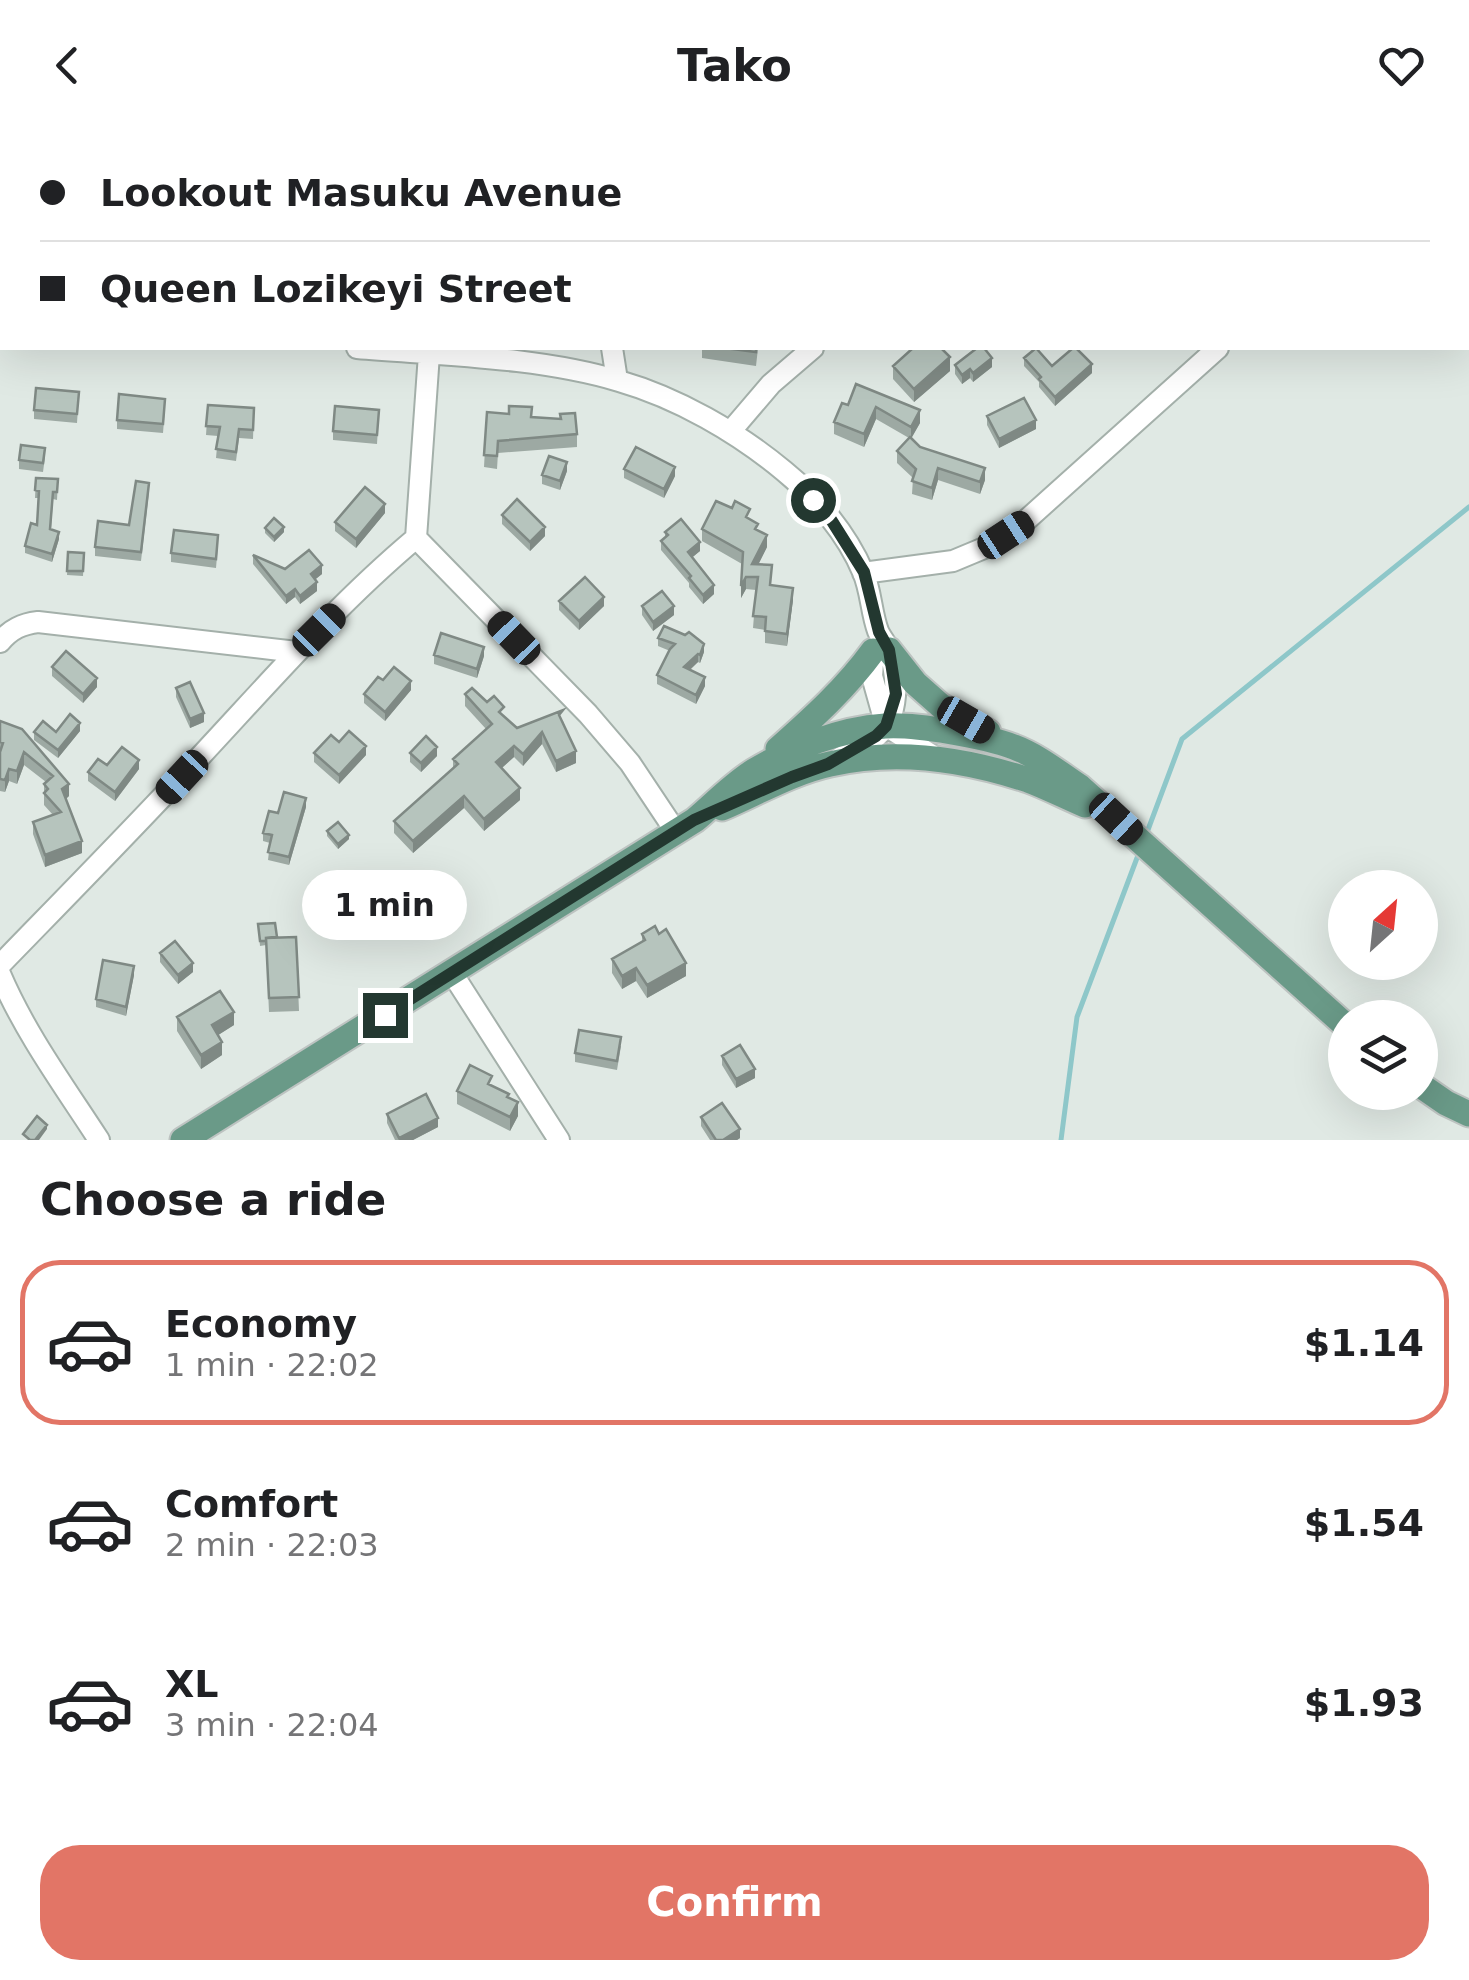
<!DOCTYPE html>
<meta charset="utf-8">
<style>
:root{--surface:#fff;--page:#f6f6f6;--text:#202124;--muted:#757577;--line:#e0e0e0;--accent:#e27566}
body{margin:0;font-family:"DejaVu Sans",sans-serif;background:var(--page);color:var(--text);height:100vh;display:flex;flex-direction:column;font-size:38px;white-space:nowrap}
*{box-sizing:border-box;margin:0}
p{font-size:32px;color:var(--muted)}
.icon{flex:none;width:55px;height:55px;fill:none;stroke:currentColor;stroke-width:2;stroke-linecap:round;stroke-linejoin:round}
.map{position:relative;height:1010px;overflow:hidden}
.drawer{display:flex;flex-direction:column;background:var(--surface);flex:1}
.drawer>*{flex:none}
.guide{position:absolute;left:0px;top:0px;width:1470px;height:220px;box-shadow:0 10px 40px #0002;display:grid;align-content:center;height:220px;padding:0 40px;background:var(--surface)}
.needle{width:65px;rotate:27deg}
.fabs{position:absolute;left:1328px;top:740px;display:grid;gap:20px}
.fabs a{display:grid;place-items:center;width:110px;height:110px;border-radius:50%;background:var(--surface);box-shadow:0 10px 40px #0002;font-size:50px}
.end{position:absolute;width:45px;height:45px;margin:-22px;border:12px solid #233830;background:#fff;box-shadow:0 0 0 5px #fff}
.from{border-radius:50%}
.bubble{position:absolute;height:70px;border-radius:35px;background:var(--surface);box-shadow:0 10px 40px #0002;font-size:32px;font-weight:800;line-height:70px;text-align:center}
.car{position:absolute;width:30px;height:60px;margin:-30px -15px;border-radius:12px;box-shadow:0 0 8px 2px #0007;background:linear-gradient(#222 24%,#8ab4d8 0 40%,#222 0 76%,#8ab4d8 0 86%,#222 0)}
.guide b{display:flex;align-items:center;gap:35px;height:95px;font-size:38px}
.guide b+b{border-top:2px solid var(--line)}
.guide i{width:25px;height:25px;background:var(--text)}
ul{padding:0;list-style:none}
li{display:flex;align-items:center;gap:30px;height:165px;margin:0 20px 15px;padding:0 20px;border:5px solid transparent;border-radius:40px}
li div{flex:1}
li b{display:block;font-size:38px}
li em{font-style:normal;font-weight:800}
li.current{border-color:var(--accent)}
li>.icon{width:90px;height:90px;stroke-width:1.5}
h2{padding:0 40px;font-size:45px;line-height:120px}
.primary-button{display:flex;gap:20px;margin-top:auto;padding:20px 40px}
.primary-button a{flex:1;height:115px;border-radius:40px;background:var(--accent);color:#fff;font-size:40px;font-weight:800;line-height:115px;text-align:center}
header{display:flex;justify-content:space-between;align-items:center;height:130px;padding:0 40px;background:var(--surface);font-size:45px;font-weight:800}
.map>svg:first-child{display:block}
</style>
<header><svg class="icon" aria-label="back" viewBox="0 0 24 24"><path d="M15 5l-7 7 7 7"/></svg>Tako<svg class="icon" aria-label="heart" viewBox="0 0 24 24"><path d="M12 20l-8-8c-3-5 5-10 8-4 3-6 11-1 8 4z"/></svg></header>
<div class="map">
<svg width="1469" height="1010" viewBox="0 0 1469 1010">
<rect width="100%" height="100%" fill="#e0e9e4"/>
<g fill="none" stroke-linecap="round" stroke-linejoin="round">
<path stroke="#8ec7c9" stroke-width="5" d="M1146,705L1182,609L1469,377
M1061,1010L1077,887L1140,720"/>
<g stroke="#a4b0aa" stroke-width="24">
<path id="minor" d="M92,0L93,2
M441,0L443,2
M755,0L756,2
M1064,2L1067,0
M1390,2L1392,0
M0,184L2,185
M357,218C440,225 540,227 619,251C678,268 737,302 784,341C816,367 847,404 863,442C871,460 871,482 878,501C881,508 887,514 889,521C898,546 900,587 877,606C865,615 850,621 838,629
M612,218L617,250
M730,302L771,254L813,218
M416,408L588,584L630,633L676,702
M863,443L953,431L989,416L1022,394L1218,218
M0,512C11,499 22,494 38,492L297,522
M874,519L872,546L886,596L938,629
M0,835C66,767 132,700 196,631C267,555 336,475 416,408L429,224
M452,843L559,1010
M0,844C25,903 64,956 99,1010"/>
</g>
<g stroke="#bdc3c1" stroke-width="29">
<path id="major" d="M889,520L915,553L941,576L988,602
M778,619C813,588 846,558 873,521
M722,678C757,663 793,642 830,634C895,619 965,629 1028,650C1047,657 1066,667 1085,675
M1420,955L1446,973L1469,984
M183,1010L695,690C714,674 733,654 754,641C792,618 840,599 885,596C916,594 985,606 1014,617C1038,626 1059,643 1080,657L1345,895"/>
</g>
<use href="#minor" stroke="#fff" stroke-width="20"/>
<use href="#major" stroke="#6a9a88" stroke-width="25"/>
</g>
<path fill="#9da9a3" d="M702,218H758L756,236L702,228Z
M1024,228L1052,236L1092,243L1055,276L1039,257V252L1024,236Z
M955,235L992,237L973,252L970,248L962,254L955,244Z
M893,236L950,241L914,272L893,249Z
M856,254L920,293L911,308L920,317L985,350L980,364L938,350L932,370L912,364L913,348L897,333V321L909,308L876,289L864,317L834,304V292L848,275Z
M79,262L77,293L34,289V280Z
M208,275L254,278L253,309L239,308L236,331L216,328L218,306L206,305Z
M165,278L163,303L117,299V290Z
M379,280L377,314L333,310V301Z
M487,282L532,287L577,304V317L498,323L497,339L484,337Z
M987,286L1036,299L999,318L987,295Z
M45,327L43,342L19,339V330Z
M624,339L675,346L664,368L624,348Z
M567,341L560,360L542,354V345Z
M36,348L58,349L57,370L53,369L51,399L59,409L52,432L25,423V416L37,395L38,368H35Z
M149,362L141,431L95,426V417L129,395Z
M385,383L356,418L335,401V392Z
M502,385L545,406L530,421L502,394Z
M750,390L767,417L758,435L771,455L793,470L787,516L765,513V500L753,498L756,460L746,459L741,468L742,434L702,411V399Z
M265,398L284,402L274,412L265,403Z
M665,402L700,421L692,427L714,464L703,474L689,457V453L661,420V411L665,408Z
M218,414L216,438L171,432V423Z
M68,422L84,423L83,446L67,445Z
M253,425L285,439L322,444L315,449L317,461L300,474L295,467L286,474L253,434Z
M559,471L604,476L579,500L559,480Z
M642,476L674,485L653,501L642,485Z
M658,508L704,522L700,533L698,532L690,540L705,556L696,574L657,554V545L670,521L658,516Z
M434,525L484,526L477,548L434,534Z
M52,537L97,557L83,573L52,546Z
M383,550L411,560L385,591L364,573V564Z
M176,558L204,592L190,598L176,567Z
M465,564L504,586L517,598L563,591L576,633L556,642L542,614L523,636L514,627L502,638L520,670L484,701L464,678L413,723L394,703V691L453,639V629L486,599L465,576Z
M0,591L22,599L69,666L66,669L82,723L45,737L33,704V692L53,685L44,675V654L46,652L24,635L17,654L9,651L5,662L0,661Z
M80,601L58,628L34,610V602Z
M339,612L366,625L339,654L314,632V623Z
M410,623L437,626L421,642L410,632Z
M107,635L139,639L115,671L88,651V642Z
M306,677L289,735L268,730L270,713L263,711V703L278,683Z
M327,701L349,709L338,719L327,706Z
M258,794L277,807H296L299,881L269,882L266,815L260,816Z
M642,804L686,846L647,868L636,851L622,859L612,843V829L642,812Z
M160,823L193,842L178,854L160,832Z
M134,845L126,886L96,877V869Z
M177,887L234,895L218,905L222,925L201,939L177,901Z
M621,916L617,940L575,932V923Z
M722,926L755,948L736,958L722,935Z
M492,956L509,968L518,986L510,1001L457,974V961Z
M387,984L438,997L413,1010H395L387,993Z
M701,987L740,1008L737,1010H710L701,996Z"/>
<path fill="#7f8984" d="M950,227V241L914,272V259Z
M992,228V237L973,252V243Z
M1092,234V243L1055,276V267Z
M970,239V248L962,254V245Z
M876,277V289L864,317V304Z
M920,280V293L911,309V297Z
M1036,290V299L999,318V309Z
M567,332V341L560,360V351Z
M675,337V346L664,368V359Z
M938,338V350L932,370V358Z
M985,338V350L980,364V352Z
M385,374V383L356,418V409Z
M284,397V402L274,412V407Z
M545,397V406L530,421V412Z
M59,402V409L52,432V424Z
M767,405V417L752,447V434Z
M700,412V421L688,431V422Z
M322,435V444L311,453V444Z
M746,447V459L741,468V456Z
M317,452V461L300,474V466Z
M714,455V464L703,474V465Z
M793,458V470L787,516V504Z
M295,459V467L286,474V466Z
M604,467V476L579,500V491Z
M674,476V485L653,501V492Z
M704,514V522L700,533V525Z
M484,517V526L477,548V539Z
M698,524V532L684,545V537Z
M705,547V556L696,574V565Z
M97,548V557L83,573V564Z
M411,551V560L385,591V582Z
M204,583V592L190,598V589Z
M80,593V601L58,628V620Z
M542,602V614L523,636V624Z
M366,616V625L339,654V645Z
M514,616V627L496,643V632Z
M437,617V626L421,642V633Z
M576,621V633L556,642V631Z
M24,622V635L17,654V641Z
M139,630V639L115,671V662Z
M9,639V651L5,662V650Z
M69,654V666L62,672V659Z
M520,658V670L484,701V689Z
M464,666V678L413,723V711Z
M306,668V677L289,735V727Z
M349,705V709L338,719V714Z
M82,711V723L45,737V725Z
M193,833V842L178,854V845Z
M686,833V846L647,868V855Z
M134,836V845L126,886V877Z
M636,838V851L622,859V846Z
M234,882V895L212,909V895Z
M222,912V925L201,939V925Z
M755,939V948L736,958V949Z
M518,972V986L510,1001V987Z
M438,988V997L413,1010H399V1008Z
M47,995V999L39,1010H35Z
M740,999V1008L737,1010H723Z"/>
<path fill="#b6c4bd" stroke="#7f8984" stroke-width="2.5" d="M22,0H46L47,2H24Z
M554,0H581L583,2H556Z
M690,0H708L709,2H685Z
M835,0H857V2H834Z
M968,0H980L983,2H966Z
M1162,0H1195L1192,2H1160Z
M1286,0H1295L1302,2H1285Z
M0,84L2,85V107L0,106Z
M725,218H756V222Z
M913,218H941L950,227L914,259L893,236Z
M977,218H984L992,228L973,243L970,239L962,245L955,235Z
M1036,218L1052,236L1073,218H1076L1092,234L1055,267L1039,249L1041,247L1024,228Z
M856,254L920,280L911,297L876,277L864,304L834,292L842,273L848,275Z
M36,258L79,262L77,284L34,280Z
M119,264L165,269L163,294L117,290Z
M1024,268L1036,290L999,309L987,286Z
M208,275L254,278L253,300L239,299L236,322L216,319L220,297L206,296Z
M335,276L379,280L377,305L333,301Z
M509,276L532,277L531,287L561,289L560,284L575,283L577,304L498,311L497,326L484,325L487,282L509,284Z
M910,307L920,317L985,338L980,352L938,338L932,358L912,351L916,339L897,321Z
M21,315L45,318L43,333L19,330Z
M636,317L675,337L664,359L624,339Z
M549,326L567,332L560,351L542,345Z
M36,348L58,349L57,362H53L50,399L59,402L52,424L25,416L31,393L37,395L39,361L35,360Z
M136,351L149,353L141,422L95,417L98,391L129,395Z
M365,357L385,374L356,409L335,392Z
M517,369L545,397L530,412L502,385Z
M716,371L732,378L735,371L750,379L746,387L758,394L755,399L767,405L752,434L772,435L770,455L793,458L787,504L765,501L766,487L753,486L758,447H746L741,456L743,422L702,399Z
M274,388L284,397L274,407L265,398Z
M681,389L700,412L688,422L714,455L703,465L689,448L691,446L661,411L668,405L665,402Z
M174,400L218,405L216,429L171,423Z
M309,420L322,435L311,444L317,452L300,466L295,459L286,466L253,425L285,439Z
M68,422L84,423L83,441H67Z
M585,447L604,467L579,491L559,471Z
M662,461L674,476L653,492L642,476Z
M664,496L685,505L689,502L704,514L700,525L698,524L684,537L705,547L696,565L657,545L670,519L675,514L658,508Z
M441,503L484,517L477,539L434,525Z
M66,521L97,548L83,564L52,537Z
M394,537L411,551L385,582L364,564L378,547L383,550Z
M190,552L204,583L190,589L176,558Z
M472,558L487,572L494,566L504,577L499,582L517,598L563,580L559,585L576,621L556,631L542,602L523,624L514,616L496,632L520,658L484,689L464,666L413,711L394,691L458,634L453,629L492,594L465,564Z
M70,584L80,593L58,620L34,602L43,591L56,602Z
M0,591L22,599L69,654L62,659L82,711L45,725L33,692L61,682L44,663L48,659L44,654L53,646L24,622L17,641L9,639L5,650L0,649V622L3,613L0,612Z
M349,601L366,616L339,645L314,623L331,605L339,612Z
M426,606L437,617L421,633L410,623Z
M122,617L139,630L115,662L88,642L98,629L107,635Z
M284,662L306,668L289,727L268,722L272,705L263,703L269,681L278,683Z
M338,692L349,705L338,714L327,701Z
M275,793L277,807L266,808V811H260L258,794Z
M655,796L659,804L666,799L686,833L647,855L636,838L622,846L612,829L645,810L642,804Z
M296,807L299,867L269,868L266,808Z
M175,811L193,833L178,845L160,823Z
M103,830L134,836L126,877L96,869Z
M220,861L234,882L212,895L222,912L201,925L177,887Z
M579,900L621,907L617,931L575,923Z
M740,915L755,939L736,949L722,926Z
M470,935L492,946L488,954L509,964L507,967L518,972L510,987L457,961Z
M426,964L438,988L399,1008L387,984Z
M722,973L740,999L723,1010H716L701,987Z
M37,986L47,995L35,1010H30L23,1004Z"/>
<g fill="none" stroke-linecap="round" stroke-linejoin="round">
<path stroke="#233830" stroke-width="12" d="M385,885L694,690L792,647L828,634L876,606L886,596L896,564L889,520L879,502L864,442L830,388L813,370"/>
</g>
</svg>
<div class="fabs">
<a><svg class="needle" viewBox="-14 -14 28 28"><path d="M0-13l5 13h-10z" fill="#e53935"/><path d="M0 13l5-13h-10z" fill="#757577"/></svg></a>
<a><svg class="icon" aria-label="layers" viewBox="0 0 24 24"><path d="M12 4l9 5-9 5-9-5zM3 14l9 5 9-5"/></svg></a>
</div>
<i class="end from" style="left:813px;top:370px"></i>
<i class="end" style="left:385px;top:885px"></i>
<div class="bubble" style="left:302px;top:740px;width:165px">1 min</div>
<i class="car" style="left:1006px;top:405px;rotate:57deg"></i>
<i class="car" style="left:319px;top:500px;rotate:45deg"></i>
<i class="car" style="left:514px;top:508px;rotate:316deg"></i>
<i class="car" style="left:966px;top:590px;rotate:120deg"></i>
<i class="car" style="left:182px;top:647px;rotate:223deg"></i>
<i class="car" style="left:1116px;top:689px;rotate:133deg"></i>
<div class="guide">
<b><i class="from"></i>Lookout Masuku Avenue</b>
<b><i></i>Queen Lozikeyi Street</b>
</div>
</div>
<section class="drawer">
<h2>Choose a ride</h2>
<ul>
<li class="current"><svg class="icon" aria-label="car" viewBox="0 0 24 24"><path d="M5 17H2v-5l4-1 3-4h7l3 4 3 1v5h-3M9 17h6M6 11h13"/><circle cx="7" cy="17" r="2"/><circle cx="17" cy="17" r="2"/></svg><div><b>Economy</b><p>1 min · 22:02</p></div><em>$1.14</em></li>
<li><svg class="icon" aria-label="car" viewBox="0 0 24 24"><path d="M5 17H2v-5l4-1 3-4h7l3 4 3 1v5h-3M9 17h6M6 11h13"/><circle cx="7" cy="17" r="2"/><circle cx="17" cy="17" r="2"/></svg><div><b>Comfort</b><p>2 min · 22:03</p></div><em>$1.54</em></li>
<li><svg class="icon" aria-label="car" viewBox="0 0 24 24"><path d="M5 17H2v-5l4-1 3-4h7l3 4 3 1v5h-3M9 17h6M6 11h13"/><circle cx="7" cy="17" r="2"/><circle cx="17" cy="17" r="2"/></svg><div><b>XL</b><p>3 min · 22:04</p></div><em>$1.93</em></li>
</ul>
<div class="primary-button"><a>Confirm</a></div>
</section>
